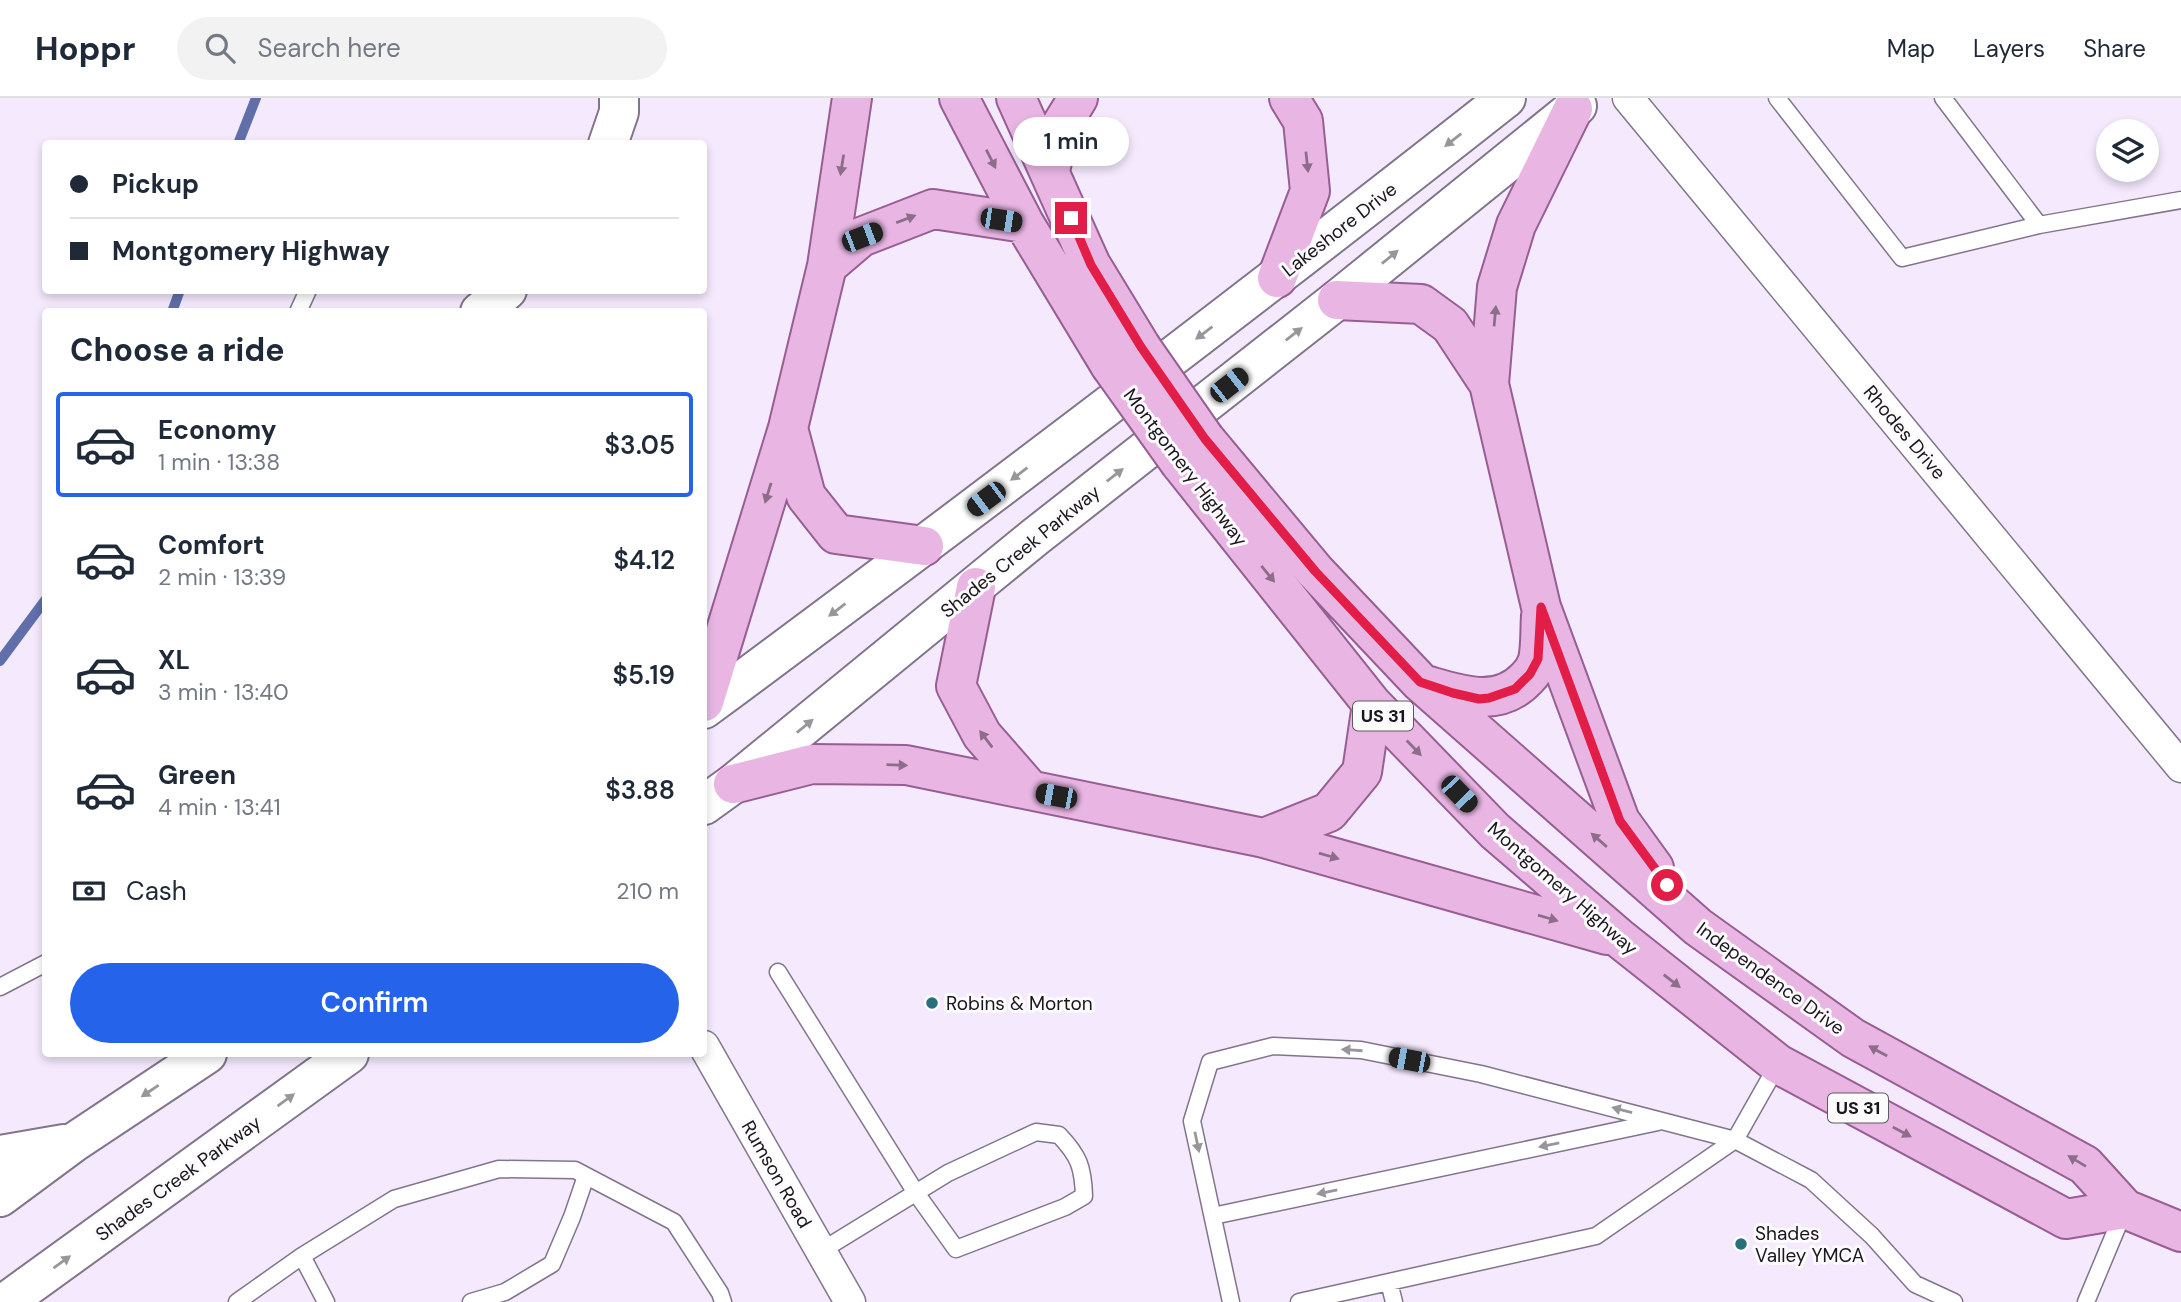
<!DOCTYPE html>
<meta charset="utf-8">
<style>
:root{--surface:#fff;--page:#f2f2f3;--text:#1f2937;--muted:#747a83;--line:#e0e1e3;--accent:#2563eb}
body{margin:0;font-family:"DM Sans",sans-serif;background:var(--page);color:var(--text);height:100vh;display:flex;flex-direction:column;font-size:26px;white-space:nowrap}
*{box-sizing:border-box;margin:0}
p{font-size:23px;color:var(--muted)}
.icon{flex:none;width:38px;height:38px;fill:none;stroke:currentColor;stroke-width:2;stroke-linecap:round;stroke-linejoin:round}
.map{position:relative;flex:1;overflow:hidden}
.side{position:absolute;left:42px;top:210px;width:665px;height:749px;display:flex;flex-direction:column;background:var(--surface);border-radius:7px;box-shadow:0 4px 10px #0003}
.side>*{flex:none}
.hud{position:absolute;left:42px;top:42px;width:665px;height:154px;border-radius:7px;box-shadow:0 4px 10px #0003;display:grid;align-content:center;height:154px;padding:0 28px;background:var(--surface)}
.fabs{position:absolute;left:2096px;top:21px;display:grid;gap:14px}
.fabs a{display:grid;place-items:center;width:63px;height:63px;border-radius:50%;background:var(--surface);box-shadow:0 4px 10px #0003;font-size:35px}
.end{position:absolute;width:32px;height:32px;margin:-16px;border:9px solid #e11d48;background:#fff;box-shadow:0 0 0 4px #fff}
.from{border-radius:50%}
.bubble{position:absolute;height:49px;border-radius:24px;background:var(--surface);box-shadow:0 4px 10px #0003;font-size:23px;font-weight:600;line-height:49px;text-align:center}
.car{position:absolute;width:21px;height:42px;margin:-21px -10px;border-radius:9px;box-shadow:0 0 5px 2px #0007;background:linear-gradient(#222 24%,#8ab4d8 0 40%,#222 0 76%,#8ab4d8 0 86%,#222 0)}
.hud b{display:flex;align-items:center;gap:24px;height:66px;font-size:26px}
.hud b+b{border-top:2px solid var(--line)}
.hud i{width:18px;height:18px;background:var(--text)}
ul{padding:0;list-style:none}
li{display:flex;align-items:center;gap:21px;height:105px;margin:0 14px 10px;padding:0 14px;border:4px solid transparent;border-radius:7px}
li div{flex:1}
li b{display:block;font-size:26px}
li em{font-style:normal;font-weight:600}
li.active{border-color:var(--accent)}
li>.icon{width:63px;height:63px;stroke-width:1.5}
h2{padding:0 28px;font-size:32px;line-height:84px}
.pay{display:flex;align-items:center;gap:18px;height:77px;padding:0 28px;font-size:26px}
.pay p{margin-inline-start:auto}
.cta{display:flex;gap:14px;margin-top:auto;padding:14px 28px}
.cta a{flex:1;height:80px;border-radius:42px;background:var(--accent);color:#fff;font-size:28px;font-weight:600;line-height:80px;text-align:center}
header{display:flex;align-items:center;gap:42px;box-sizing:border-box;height:98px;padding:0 35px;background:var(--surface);border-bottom:2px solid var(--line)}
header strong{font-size:33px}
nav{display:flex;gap:38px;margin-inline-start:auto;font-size:24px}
.search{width:490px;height:63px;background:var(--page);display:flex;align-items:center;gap:18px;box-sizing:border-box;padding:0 24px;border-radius:38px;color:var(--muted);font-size:26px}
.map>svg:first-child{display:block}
</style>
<header>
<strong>Hoppr</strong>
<div class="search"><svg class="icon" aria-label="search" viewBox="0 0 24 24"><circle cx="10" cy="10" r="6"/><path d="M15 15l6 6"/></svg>Search here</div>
<nav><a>Map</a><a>Layers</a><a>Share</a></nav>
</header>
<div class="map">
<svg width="2181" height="1204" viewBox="0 0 2181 1204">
<rect width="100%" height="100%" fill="#f4e9fd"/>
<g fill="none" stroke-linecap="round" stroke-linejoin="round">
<path stroke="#606faa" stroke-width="10" d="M238,46L256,0
M172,214L180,192
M0,563L46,501"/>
<g stroke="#81758b" stroke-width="19">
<path id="lane" d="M1777,0L1902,160L2039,127L1943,0
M2039,127L2181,102
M298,214L308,192
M778,874L916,1095L956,1151L1065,1109L1084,1098C1083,1069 1079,1058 1059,1037L1036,1034L948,1075L821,1153
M0,889L46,865
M1778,966L1735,1042L1811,1082L1872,1138L1915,1186L1954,1204
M1213,1118L1658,1024
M302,1158L326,1204
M1389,1184L1394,1204
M237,1204L302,1158L394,1101L499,1071L575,1072L674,1124L720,1195L723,1204
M471,1204L505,1194L552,1166L572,1119L586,1078
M1231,1204L1192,1023L1210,964L1273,948L1361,952L1481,976L1735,1042
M1299,1204L1596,1138L1735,1042
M2086,1204L2124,1113"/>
</g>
<g stroke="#81758b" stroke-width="33">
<path id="street" d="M1628,0L2181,669
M704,948L850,1204"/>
</g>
<g stroke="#81758b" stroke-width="42">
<path id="secondary" d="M608,46L619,14V0
M480,214L507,192
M704,611C974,411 1242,208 1506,0
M704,707L733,686L1035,439L1337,202L1577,8
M0,1057L64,1046
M0,1099L73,1045L207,956
M6,1204L349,956"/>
</g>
<g stroke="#975e93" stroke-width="42">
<path id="primary" d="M959,0L1024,125L1110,267
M1016,0L1091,167L1141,249
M1573,11L1516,127L1497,189L1489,286L1541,509L1620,723L1654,770
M1050,73L1059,31L1078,0
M827,168L861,139L933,111L1024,125
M1277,180L1310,93L1303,23L1289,0
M1337,202L1421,206L1450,227L1489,286
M788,330L806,398L836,436L924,448
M1205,341L1315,473L1420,584L1698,829L1853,940L2085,1067L2125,1111L2181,1134
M1180,365L1372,606L1495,733L1619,840L1778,966L2066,1121L2125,1111
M976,489L956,588L982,637L1030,692
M1429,588C1463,598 1499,610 1527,580C1532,575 1536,569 1538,562C1541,548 1540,532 1541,518
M704,604L788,330L827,168L852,0
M733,686L812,666L906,667L1264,740L1607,837
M1264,740L1329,714L1362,674L1372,606"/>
</g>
<use href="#lane" stroke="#fff" stroke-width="16"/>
<use href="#street" stroke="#fff" stroke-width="30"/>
<use href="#secondary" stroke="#fff" stroke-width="38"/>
<use href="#primary" stroke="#e9b6e4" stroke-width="38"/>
<g stroke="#975e93" stroke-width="42" stroke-linecap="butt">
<path id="primary-bridge" d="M1141,249L1205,341
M1110,267L1180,365"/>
</g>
<use href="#primary-bridge" stroke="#e9b6e4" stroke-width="38"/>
</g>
<defs><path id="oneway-solid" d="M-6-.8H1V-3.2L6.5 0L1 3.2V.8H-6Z" transform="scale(1.75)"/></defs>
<g fill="#98969a">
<use href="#oneway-solid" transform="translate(1453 42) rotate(142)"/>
<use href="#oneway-solid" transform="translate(1390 159) rotate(-39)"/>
<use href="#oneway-solid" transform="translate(1204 235) rotate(143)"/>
<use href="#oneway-solid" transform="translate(1294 236) rotate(-38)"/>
<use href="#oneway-solid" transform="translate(1019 376) rotate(143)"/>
<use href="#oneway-solid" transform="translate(1115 377) rotate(-38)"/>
<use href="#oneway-solid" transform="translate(837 512) rotate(143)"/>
<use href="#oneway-solid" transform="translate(805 628) rotate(-39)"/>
<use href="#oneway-solid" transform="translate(1352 952) rotate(-176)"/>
<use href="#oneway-solid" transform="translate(150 993) rotate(146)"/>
<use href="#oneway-solid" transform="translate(286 1002) rotate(-36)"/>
<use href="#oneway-solid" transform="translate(1622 1012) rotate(-165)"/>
<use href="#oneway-solid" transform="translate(1197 1044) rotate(78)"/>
<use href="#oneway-solid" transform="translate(1549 1047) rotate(168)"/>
<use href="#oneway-solid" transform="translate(1327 1094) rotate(168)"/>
<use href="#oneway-solid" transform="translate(62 1164) rotate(-36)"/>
</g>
<g fill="#8c6e8b">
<use href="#oneway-solid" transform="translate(991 61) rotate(63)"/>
<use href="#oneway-solid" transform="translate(1307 64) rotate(84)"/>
<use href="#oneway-solid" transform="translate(842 67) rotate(99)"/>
<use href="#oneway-solid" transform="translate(906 121) rotate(-21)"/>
<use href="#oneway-solid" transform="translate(1495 218) rotate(-85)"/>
<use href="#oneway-solid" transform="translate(768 395) rotate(107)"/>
<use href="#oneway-solid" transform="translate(1268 476) rotate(51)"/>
<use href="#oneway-solid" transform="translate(986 641) rotate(-127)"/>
<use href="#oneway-solid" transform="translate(1414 650) rotate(46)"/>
<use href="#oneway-solid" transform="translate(897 667) rotate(2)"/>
<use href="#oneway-solid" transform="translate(1599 742) rotate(-139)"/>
<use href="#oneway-solid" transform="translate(1329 758) rotate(16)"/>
<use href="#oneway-solid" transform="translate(1548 820) rotate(16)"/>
<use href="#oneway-solid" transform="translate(1672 883) rotate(38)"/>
<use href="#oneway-solid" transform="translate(1878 953) rotate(-151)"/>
<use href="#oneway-solid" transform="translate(1902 1034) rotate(28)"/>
<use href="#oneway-solid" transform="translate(2077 1063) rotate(-149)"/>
</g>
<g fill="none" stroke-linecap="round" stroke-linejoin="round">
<path stroke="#e11d48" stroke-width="9" d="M1071,120L1091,167L1141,249L1205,341L1315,473L1420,584L1453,595L1479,601L1489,600L1515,591L1530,576L1538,561L1541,509L1620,723L1667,787"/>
</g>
<g fill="#29707c" stroke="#fbfbfb" stroke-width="2.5">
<circle cx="932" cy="905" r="7"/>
<circle cx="1741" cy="1146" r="7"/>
</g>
<g text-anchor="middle" stroke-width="6" stroke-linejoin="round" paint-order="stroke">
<g fill="#fbfbfb" stroke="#5e5a60" stroke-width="2">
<rect x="1353" y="603.5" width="60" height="29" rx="5"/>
<rect x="1828" y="995.5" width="60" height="29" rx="5"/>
</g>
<g font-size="18" font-weight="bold" fill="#1a151e">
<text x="1383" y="624">US 31</text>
<text x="1858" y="1016">US 31</text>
</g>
<g font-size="19" fill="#1a151e" stroke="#fbfbfb">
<text transform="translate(1339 131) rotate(-38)" y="7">Lakeshore Drive</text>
<text transform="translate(1905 334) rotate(50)" y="7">Rhodes Drive</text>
<text transform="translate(1186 369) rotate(53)" y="7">Montgomery Highway</text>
<text transform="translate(1020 453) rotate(-39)" y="7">Shades Creek Parkway</text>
<text transform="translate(1563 790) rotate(41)" y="7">Montgomery Highway</text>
<text transform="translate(1771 880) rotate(36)" y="7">Independence Drive</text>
<text transform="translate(777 1076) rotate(60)" y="7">Rumson Road</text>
<text transform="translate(178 1080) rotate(-36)" y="7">Shades Creek Parkway</text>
</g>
<g font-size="19" fill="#1a151e" stroke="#fbfbfb" text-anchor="start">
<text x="946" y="912">Robins &amp; Morton</text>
<text x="1755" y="1142">Shades<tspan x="1755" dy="22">Valley YMCA</tspan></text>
</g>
</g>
</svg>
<div class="fabs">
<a><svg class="icon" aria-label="layers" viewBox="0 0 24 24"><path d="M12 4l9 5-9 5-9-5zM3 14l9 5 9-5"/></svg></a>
</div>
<i class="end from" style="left:1667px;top:787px"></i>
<i class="end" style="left:1071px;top:120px"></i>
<div class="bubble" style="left:1013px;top:19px;width:116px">1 min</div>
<i class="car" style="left:1001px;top:122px;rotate:99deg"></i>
<i class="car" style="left:862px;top:139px;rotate:69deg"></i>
<i class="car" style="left:1229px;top:287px;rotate:52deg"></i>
<i class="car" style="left:986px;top:401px;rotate:233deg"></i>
<i class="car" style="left:1459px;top:696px;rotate:136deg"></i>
<i class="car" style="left:1056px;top:698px;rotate:281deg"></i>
<i class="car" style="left:1409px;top:962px;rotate:281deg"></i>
<div class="hud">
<b><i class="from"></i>Pickup</b>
<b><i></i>Montgomery Highway</b>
</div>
<section class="side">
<h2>Choose a ride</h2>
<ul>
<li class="active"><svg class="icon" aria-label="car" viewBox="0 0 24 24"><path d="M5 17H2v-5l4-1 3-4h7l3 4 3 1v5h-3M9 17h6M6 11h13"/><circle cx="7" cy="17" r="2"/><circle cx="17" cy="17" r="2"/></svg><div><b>Economy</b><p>1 min · 13:38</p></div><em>$3.05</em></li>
<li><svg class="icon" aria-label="car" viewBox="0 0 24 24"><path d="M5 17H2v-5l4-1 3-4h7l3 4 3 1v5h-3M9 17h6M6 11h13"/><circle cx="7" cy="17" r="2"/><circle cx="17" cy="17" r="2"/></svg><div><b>Comfort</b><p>2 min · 13:39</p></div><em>$4.12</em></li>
<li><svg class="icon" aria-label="car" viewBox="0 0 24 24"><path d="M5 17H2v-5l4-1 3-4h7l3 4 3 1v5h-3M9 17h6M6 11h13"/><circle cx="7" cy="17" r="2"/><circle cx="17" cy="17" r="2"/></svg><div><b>XL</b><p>3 min · 13:40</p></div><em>$5.19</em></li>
<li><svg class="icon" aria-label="car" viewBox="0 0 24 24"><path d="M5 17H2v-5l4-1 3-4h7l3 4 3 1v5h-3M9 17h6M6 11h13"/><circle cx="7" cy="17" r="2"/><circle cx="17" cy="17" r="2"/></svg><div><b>Green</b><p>4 min · 13:41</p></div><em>$3.88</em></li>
</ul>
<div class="pay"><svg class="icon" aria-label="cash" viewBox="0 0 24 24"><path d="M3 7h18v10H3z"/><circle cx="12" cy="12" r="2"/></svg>Cash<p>210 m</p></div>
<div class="cta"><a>Confirm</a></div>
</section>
</div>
